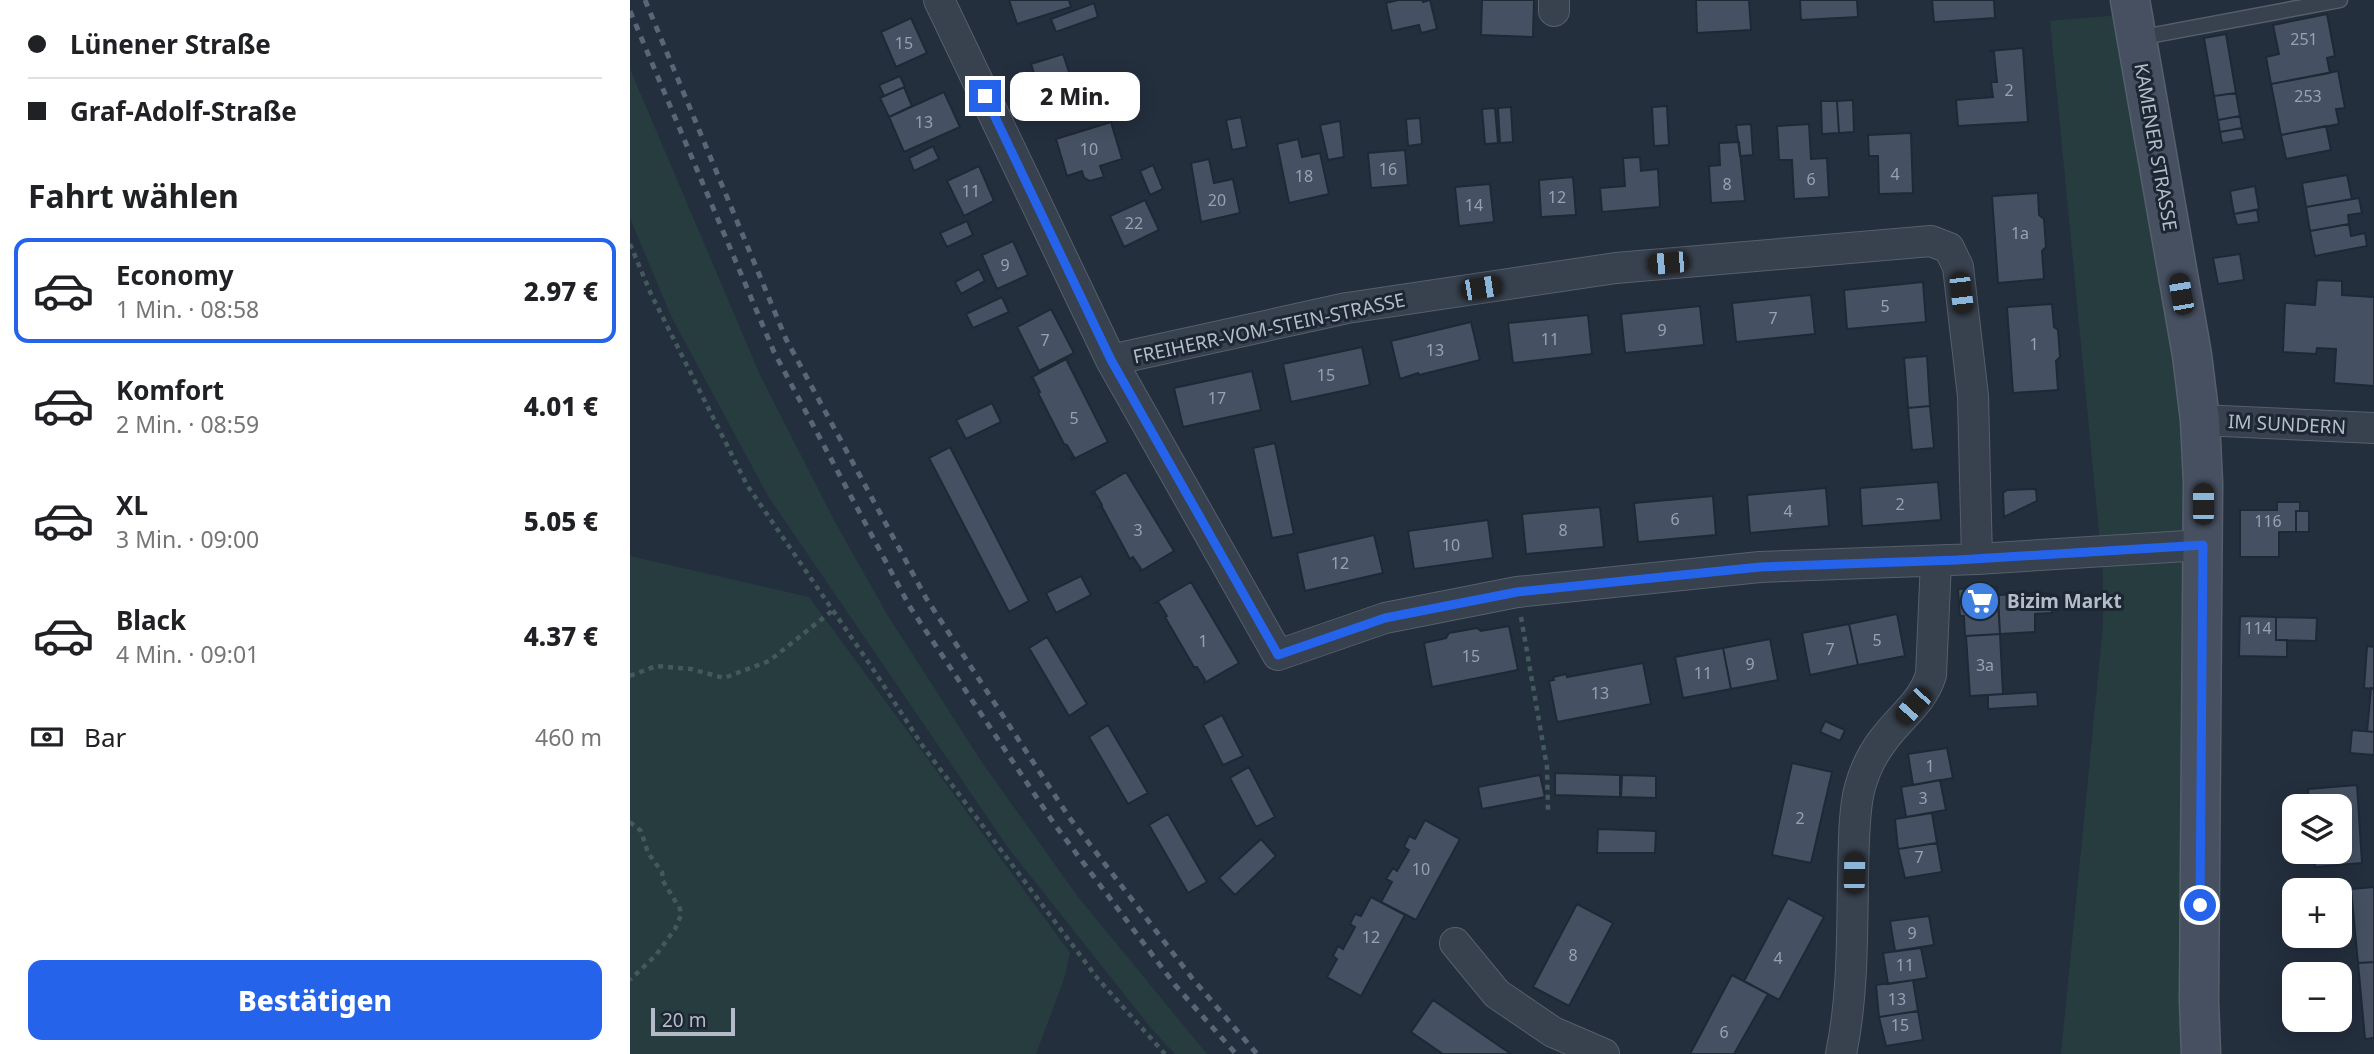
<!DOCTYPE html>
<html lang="de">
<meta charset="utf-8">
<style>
:root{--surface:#fff;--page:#f2f2f2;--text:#202124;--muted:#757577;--line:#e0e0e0;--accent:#2563eb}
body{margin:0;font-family:"Noto Sans",sans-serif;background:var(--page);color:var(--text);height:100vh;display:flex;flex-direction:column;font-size:26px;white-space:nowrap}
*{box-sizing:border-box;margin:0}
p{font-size:23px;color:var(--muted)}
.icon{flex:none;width:38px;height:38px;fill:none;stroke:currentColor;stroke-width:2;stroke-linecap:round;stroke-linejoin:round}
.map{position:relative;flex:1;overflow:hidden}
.sheet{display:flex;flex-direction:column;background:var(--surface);width:630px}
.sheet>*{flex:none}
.hud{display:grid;align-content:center;height:154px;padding:0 28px;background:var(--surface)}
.controls{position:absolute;left:1652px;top:794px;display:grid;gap:14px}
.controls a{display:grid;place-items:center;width:70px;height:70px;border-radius:14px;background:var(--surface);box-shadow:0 4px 18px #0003;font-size:35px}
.scale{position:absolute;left:21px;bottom:18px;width:84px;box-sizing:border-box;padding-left:7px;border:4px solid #b4bcc9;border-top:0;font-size:19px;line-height:24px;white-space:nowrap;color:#b4bcc9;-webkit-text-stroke:5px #1d2633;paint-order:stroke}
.end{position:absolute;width:32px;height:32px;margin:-16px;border:9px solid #2563eb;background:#fff;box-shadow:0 0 0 4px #fff}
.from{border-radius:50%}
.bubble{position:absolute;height:49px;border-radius:14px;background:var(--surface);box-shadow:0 4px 18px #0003;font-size:23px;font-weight:800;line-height:49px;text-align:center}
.car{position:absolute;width:21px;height:42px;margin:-21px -10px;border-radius:9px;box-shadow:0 0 5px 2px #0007;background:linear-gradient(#222 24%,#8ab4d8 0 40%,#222 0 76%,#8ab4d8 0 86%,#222 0)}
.hud b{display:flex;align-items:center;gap:24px;height:66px;font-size:26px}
.hud b+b{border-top:2px solid var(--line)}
.hud i{width:18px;height:18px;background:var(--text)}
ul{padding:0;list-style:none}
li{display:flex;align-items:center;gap:21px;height:105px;margin:0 14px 10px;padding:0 14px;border:4px solid transparent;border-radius:14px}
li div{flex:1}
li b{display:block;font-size:26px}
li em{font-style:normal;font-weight:800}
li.current{border-color:var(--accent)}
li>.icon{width:63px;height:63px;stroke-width:1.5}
h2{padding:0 28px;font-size:32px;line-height:84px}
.pay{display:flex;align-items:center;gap:18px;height:77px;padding:0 28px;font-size:26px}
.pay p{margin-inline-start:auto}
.cta{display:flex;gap:14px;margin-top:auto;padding:14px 28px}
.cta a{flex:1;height:80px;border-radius:14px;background:var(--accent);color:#fff;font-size:28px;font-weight:800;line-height:80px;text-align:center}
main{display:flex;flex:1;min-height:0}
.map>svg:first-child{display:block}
</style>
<main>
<section class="sheet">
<div class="hud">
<b><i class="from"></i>Lünener Straße</b>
<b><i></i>Graf-Adolf-Straße</b>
</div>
<h2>Fahrt wählen</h2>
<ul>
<li class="current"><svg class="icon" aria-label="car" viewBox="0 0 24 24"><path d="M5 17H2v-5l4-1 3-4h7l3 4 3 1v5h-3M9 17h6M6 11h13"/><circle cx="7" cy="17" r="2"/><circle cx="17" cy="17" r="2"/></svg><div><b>Economy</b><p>1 Min. · 08:58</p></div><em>2.97 €</em></li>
<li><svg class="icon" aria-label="car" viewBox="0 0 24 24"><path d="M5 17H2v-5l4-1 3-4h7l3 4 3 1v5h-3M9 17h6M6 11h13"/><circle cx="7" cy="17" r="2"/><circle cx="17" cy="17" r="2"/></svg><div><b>Komfort</b><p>2 Min. · 08:59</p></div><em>4.01 €</em></li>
<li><svg class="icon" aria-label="car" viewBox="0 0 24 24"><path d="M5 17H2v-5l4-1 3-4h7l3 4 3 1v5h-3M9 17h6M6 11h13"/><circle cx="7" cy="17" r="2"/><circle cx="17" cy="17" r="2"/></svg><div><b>XL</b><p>3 Min. · 09:00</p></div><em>5.05 €</em></li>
<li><svg class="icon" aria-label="car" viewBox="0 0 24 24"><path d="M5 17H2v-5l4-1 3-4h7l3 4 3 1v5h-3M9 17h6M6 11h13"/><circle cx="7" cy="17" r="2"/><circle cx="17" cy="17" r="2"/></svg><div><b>Black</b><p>4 Min. · 09:01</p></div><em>4.37 €</em></li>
</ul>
<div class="pay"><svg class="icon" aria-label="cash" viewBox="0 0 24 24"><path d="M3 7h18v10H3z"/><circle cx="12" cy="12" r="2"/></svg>Bar<p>460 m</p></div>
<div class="cta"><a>Bestätigen</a></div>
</section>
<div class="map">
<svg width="1744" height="1054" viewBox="0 0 1744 1054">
<rect width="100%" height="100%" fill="#242f3e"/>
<path fill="#263c3f" d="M1515,13L1571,386L1582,1054H1431L1473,626V574L1420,21Z
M0,69L130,375L206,524L258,616L351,761L448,897L577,1054H545L521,1028L379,849L138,496L41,316L0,218Z
M0,556L179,597L440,953L434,979L406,1054H0Z"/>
<path fill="#455162" stroke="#1f2835" stroke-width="2" d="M379,0H439L441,7L387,24Z
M768,0H792L793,2L800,0L807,29L791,33L789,25L762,31L756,3Z
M852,0H904L903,37L851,35Z
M1066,0H1119L1121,30L1067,33Z
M1170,0H1227L1228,17L1171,20Z
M1302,0H1364L1365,18L1304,22Z
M464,3L468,17L426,32L421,19Z
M1697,14L1705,56L1697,58L1700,73L1641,84L1636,57L1649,54L1643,25Z
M281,18L297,53L266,67L251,32Z
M1596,34L1606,93L1584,96L1574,38Z
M1393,48L1398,122L1328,126L1326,100L1363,97L1361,82H1367L1364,52L1359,51Z
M433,54L445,90L413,100L401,64Z
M1708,71L1715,108L1706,109L1709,124L1651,135L1641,84Z
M270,76L275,87L254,96L249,85Z
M485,82L490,94L450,109L446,97Z
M274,87L282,106L259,117L250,98Z
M314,92L330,127L274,152L259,117Z
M1606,93L1610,116L1588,120L1584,96Z
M484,96L489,109L462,120L457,106Z
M1223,100L1224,132L1209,133L1207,101Z
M1191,101H1207L1209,133L1192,134Z
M1037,106L1039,145L1024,146L1022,107Z
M881,107L883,142L870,143L868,108Z
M865,108L868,143L855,144L852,109Z
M1610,116L1612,128L1590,132L1588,120Z
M611,117L617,147L602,150L596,120Z
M790,118L792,144L778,146L776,119Z
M710,121L714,157L698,160L690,125Z
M481,122L492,159L470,166L474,177L460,181L454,178L452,171L437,176L426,139Z
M1121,124L1123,155L1110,156L1106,125Z
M1179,124L1181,159L1197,158L1199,197L1164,199L1162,160H1149L1147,126Z
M1696,126L1701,150L1656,159L1651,135Z
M1612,128L1615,139L1592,143L1590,132Z
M1281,133L1283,193L1249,194L1248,156H1239L1238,135Z
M668,139L672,157L690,153L699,194L659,203L647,144Z
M1109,142L1115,201L1081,203L1079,166L1090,165L1089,143Z
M303,146L309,159L284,171L279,158Z
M775,150L778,185L741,188L738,153Z
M1010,157L1011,171L1028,169L1030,207L972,212L970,188L995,186L993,158Z
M579,159L584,183L603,179L610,213L571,222L561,163Z
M523,165L533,189L520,195L510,171Z
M349,166L364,201L334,216L317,181Z
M1717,175L1722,199L1676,207L1672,183Z
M943,177L946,215L911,217L909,180Z
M860,184L864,222L829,226L825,187Z
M1625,186L1629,209L1604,214L1600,191Z
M1408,193L1409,215L1414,219L1416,247L1412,251L1414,279L1368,283L1362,196Z
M1729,198L1732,213L1718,215L1719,224L1680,231L1676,207Z
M515,200L529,230L494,247L480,216Z
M1627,210L1629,222L1607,225L1604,214Z
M337,221L343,235L317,247L310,233Z
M1719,224L1721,236L1735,233L1737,246L1685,256L1680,231Z
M383,241L398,275L367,289L352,255Z
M1610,254L1614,280L1588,284L1583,258Z
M349,269L355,281L331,294L325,282Z
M1687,280L1712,281V295L1744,297V386L1704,383L1706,349L1687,348L1686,354L1653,352L1655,303L1685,305Z
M1293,282L1296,322L1217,329L1214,290Z
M1181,295L1185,334L1106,342L1102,303Z
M372,297L379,312L343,328L336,314Z
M1422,304L1424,327L1428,330L1430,357L1426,361L1428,390L1383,393L1377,307Z
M1070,306L1074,345L995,353L991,314Z
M421,309L444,353L409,371L387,327Z
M958,315L962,354L883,363L878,323Z
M841,322L850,360L789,375L788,373L770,379L761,341Z
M732,347L740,385L661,402L653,364Z
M1297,356L1300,406L1278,408L1274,358Z
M436,359L478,442L442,460L441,458L444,457L437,445L434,444L408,393L410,392L403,378H400Z
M622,371L631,410L553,427L544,388Z
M362,403L371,422L336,439L326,420Z
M1300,406L1304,448L1282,450L1278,408Z
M645,443L664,534L642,538L623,448Z
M320,447L399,601L379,612L299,458Z
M496,472L544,551L509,572L511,569L503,557L500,559L472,507H469L472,505L465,493L462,495L461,493Z
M1308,482L1311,520L1232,526L1230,488Z
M1196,488L1199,526L1120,533L1117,495Z
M1406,489L1407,501L1374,517L1373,493L1377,490Z
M1083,496L1086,535L1008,542L1004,503Z
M1647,502H1670V511H1666V532H1649V557H1610V510H1647Z
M970,507L974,547L896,554L892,514Z
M1666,511H1679V532H1666Z
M858,520L863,558L784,569L778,531Z
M744,535L753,573L675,591L667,553Z
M451,576L461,595L426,613L416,593Z
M561,582L609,663L574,683L575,680L567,667H564L535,617L537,616L529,603H525Z
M1367,587L1370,634L1335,636L1334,616H1330L1328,589Z
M1404,593L1421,594L1422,613L1405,614V632L1370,634L1368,595Z
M1267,614L1275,656L1228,665L1219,624Z
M1610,616L1646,617V640H1657V657L1609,656Z
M1646,617L1687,618L1686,641L1646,640Z
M1219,624L1228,665L1180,675L1172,633Z
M879,626L888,670L802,687L794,643L816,638L819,633L847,628L851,631Z
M1370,634L1373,694L1340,696L1336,636Z
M417,637L457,704L439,716L399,648Z
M1140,639L1148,680L1101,689L1093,648Z
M1737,646L1744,647V689L1734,688Z
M1093,648L1101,689L1053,698L1045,657Z
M1013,663L1021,704L927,722L919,681L924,680L923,677L936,674L937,677Z
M1741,688L1744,689V732H1737Z
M1407,692L1408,706L1358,709V695Z
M592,715L613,756L593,765L573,725Z
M1195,721L1215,730L1210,741L1190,732Z
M478,725L518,793L498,804L459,737Z
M1722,730L1744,732V755L1720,753Z
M1317,748L1323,778L1283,785L1278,754Z
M1162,763L1202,772L1181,863L1142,855Z
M619,767L645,817L626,827L600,778Z
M925,773L990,775V797L925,795Z
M910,775L915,797L852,809L848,787Z
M992,775L1026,776V798L991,797Z
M1310,780L1316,810L1276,817L1271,787Z
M1727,785L1732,863L1685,867L1684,852H1710V807H1679L1678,789Z
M1302,813L1307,843L1268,849L1265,819Z
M538,814L577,882L558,893L519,825Z
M795,820L830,839L786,920L751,902L762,882L756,879L763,868L767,871L779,850L774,847L779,836L785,839Z
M968,829L1026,831L1025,853H967Z
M631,839L646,856L605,895L589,878Z
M1307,843L1312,872L1275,878L1268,849Z
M1744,887V962L1728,963L1721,889Z
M741,897L775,915L731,996L697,977L707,959L703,956L708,946L713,949L725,927L720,924L725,914L731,916Z
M1158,898L1194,917L1149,1000L1114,981Z
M947,904L983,923L939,1006L903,987Z
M1299,916L1304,945L1265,951L1260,921Z
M1291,948L1297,978L1258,984L1253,953Z
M1744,962V1038L1735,1039L1728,963Z
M1102,975L1138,994L1104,1054H1060Z
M1283,980L1288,1011L1249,1017L1246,985Z
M803,1000L881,1054H813L781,1032Z
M1288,1011L1293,1040L1256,1046L1249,1017Z"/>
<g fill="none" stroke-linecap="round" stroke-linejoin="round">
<g stroke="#565f6c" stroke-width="17">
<path id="lane" d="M1508,38L1710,0"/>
</g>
<g stroke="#565f6c" stroke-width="32">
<path id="street" d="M309,0L481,360L648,655L755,618L887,592L1130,567L1347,559L1573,545
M924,11V0
M481,360L717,308L986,268L1301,241L1319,248L1328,267L1343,396L1347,559
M1570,420L1744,428
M825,943L867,994L923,1032L974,1054
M1211,1054C1223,997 1222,936 1223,877C1224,851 1223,812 1230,787C1235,769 1243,753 1254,739C1271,716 1292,703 1301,675L1306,561"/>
</g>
<g stroke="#565f6c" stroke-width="41">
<path id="secondary" d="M1500,0L1562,355L1570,420L1573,483L1569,1001L1571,1054"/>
</g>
<path stroke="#44595c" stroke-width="4.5" stroke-dasharray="5 5" stroke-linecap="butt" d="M0,244L21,294L117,485L241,666L292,745L468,979L535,1054
M891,617L917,767L918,813
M0,676L26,666L61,669L94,678L139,661L202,611
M0,822L11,831L18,853L32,872L33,881L50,909L51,915L45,929L26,955L0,980"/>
<use href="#lane" stroke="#38414e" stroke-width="14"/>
<use href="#street" stroke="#38414e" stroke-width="30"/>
<use href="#secondary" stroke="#465061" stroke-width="38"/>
<path stroke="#5a6575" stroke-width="5" stroke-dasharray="7 7" stroke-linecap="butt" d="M15,0L156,339L296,598L439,817L562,978L627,1054
M0,11L144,352L280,607L425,825L545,985L606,1054"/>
</g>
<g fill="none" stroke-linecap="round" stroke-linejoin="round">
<path stroke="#2563eb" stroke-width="9" d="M355,96L481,360L648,655L755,618L887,592L1130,567L1327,560L1573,545L1570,905"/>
</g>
<defs>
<g id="supermarket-disc" transform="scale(2.0125)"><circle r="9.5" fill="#3f7fe0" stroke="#1d2633"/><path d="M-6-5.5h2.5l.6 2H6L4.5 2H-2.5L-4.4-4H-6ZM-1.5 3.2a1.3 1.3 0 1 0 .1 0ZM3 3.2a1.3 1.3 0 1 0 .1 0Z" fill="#fff"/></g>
</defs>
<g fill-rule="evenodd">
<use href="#supermarket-disc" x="1350" y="601"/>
</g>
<g text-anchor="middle" stroke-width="6" stroke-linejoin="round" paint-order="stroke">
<g font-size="16" fill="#98a1af">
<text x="1674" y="45">251</text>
<text x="274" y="49">15</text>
<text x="1379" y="96">2</text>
<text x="1678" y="102">253</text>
<text x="294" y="128">13</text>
<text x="459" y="155">10</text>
<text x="758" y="175">16</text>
<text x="1265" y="180">4</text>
<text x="674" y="182">18</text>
<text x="1181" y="185">6</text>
<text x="1097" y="190">8</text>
<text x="341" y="197">11</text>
<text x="927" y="203">12</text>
<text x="587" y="206">20</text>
<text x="844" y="211">14</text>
<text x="504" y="229">22</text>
<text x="1390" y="239">1a</text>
<text x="375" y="271">9</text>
<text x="1255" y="312">5</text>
<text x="1143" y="324">7</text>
<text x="1032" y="336">9</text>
<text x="920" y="345">11</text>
<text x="415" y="346">7</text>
<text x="1404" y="350">1</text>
<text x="805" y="356">13</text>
<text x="696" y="381">15</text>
<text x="587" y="404">17</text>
<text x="444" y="424">5</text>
<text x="1270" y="510">2</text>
<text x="1158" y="517">4</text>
<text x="1045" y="525">6</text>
<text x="1638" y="527">116</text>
<text x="508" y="536">3</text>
<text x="933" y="536">8</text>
<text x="821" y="551">10</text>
<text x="710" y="569">12</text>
<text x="1628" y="634">114</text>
<text x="1247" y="646">5</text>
<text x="573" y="647">1</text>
<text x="1200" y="655">7</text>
<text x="841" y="662">15</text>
<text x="1120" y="670">9</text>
<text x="1355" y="671">3a</text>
<text x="1073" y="679">11</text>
<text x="970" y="699">13</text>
<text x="1300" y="772">1</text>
<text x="1293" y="804">3</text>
<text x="1170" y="824">2</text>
<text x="1289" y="863">7</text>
<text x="791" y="875">10</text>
<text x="1282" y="939">9</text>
<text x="741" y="943">12</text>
<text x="943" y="961">8</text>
<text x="1148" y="964">4</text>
<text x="1275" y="971">11</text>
<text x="1267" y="1005">13</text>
<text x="1270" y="1031">15</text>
<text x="1094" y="1038">6</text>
</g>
<g font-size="19" fill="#b4bcc9" stroke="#1d2633">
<text transform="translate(1526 147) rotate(80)" y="7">KAMENER STRASSE</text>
<text transform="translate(639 328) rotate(-12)" y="7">FREIHERR-VOM-STEIN-STRASSE</text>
<text transform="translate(1657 424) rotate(3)" y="7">IM SUNDERN</text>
</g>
<g font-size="19" font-weight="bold" fill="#b4bcc9" stroke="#1d2633" text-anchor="start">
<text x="1377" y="608">Bizim Markt</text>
</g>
</g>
</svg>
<div class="controls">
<a><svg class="icon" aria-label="layers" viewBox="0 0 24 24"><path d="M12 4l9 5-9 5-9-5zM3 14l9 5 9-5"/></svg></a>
<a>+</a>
<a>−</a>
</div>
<div class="scale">20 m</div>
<i class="end from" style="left:1570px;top:905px"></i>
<i class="end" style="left:355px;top:96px"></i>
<div class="bubble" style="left:380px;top:72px;width:130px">2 Min.</div>
<i class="car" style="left:1038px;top:263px;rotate:265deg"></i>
<i class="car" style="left:851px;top:288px;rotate:81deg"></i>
<i class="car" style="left:1331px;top:293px;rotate:173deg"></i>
<i class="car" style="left:1551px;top:294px;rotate:350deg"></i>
<i class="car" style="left:1573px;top:504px;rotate:0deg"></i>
<i class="car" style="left:1283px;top:706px;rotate:222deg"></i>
<i class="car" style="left:1224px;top:873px;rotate:1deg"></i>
</div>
</main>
